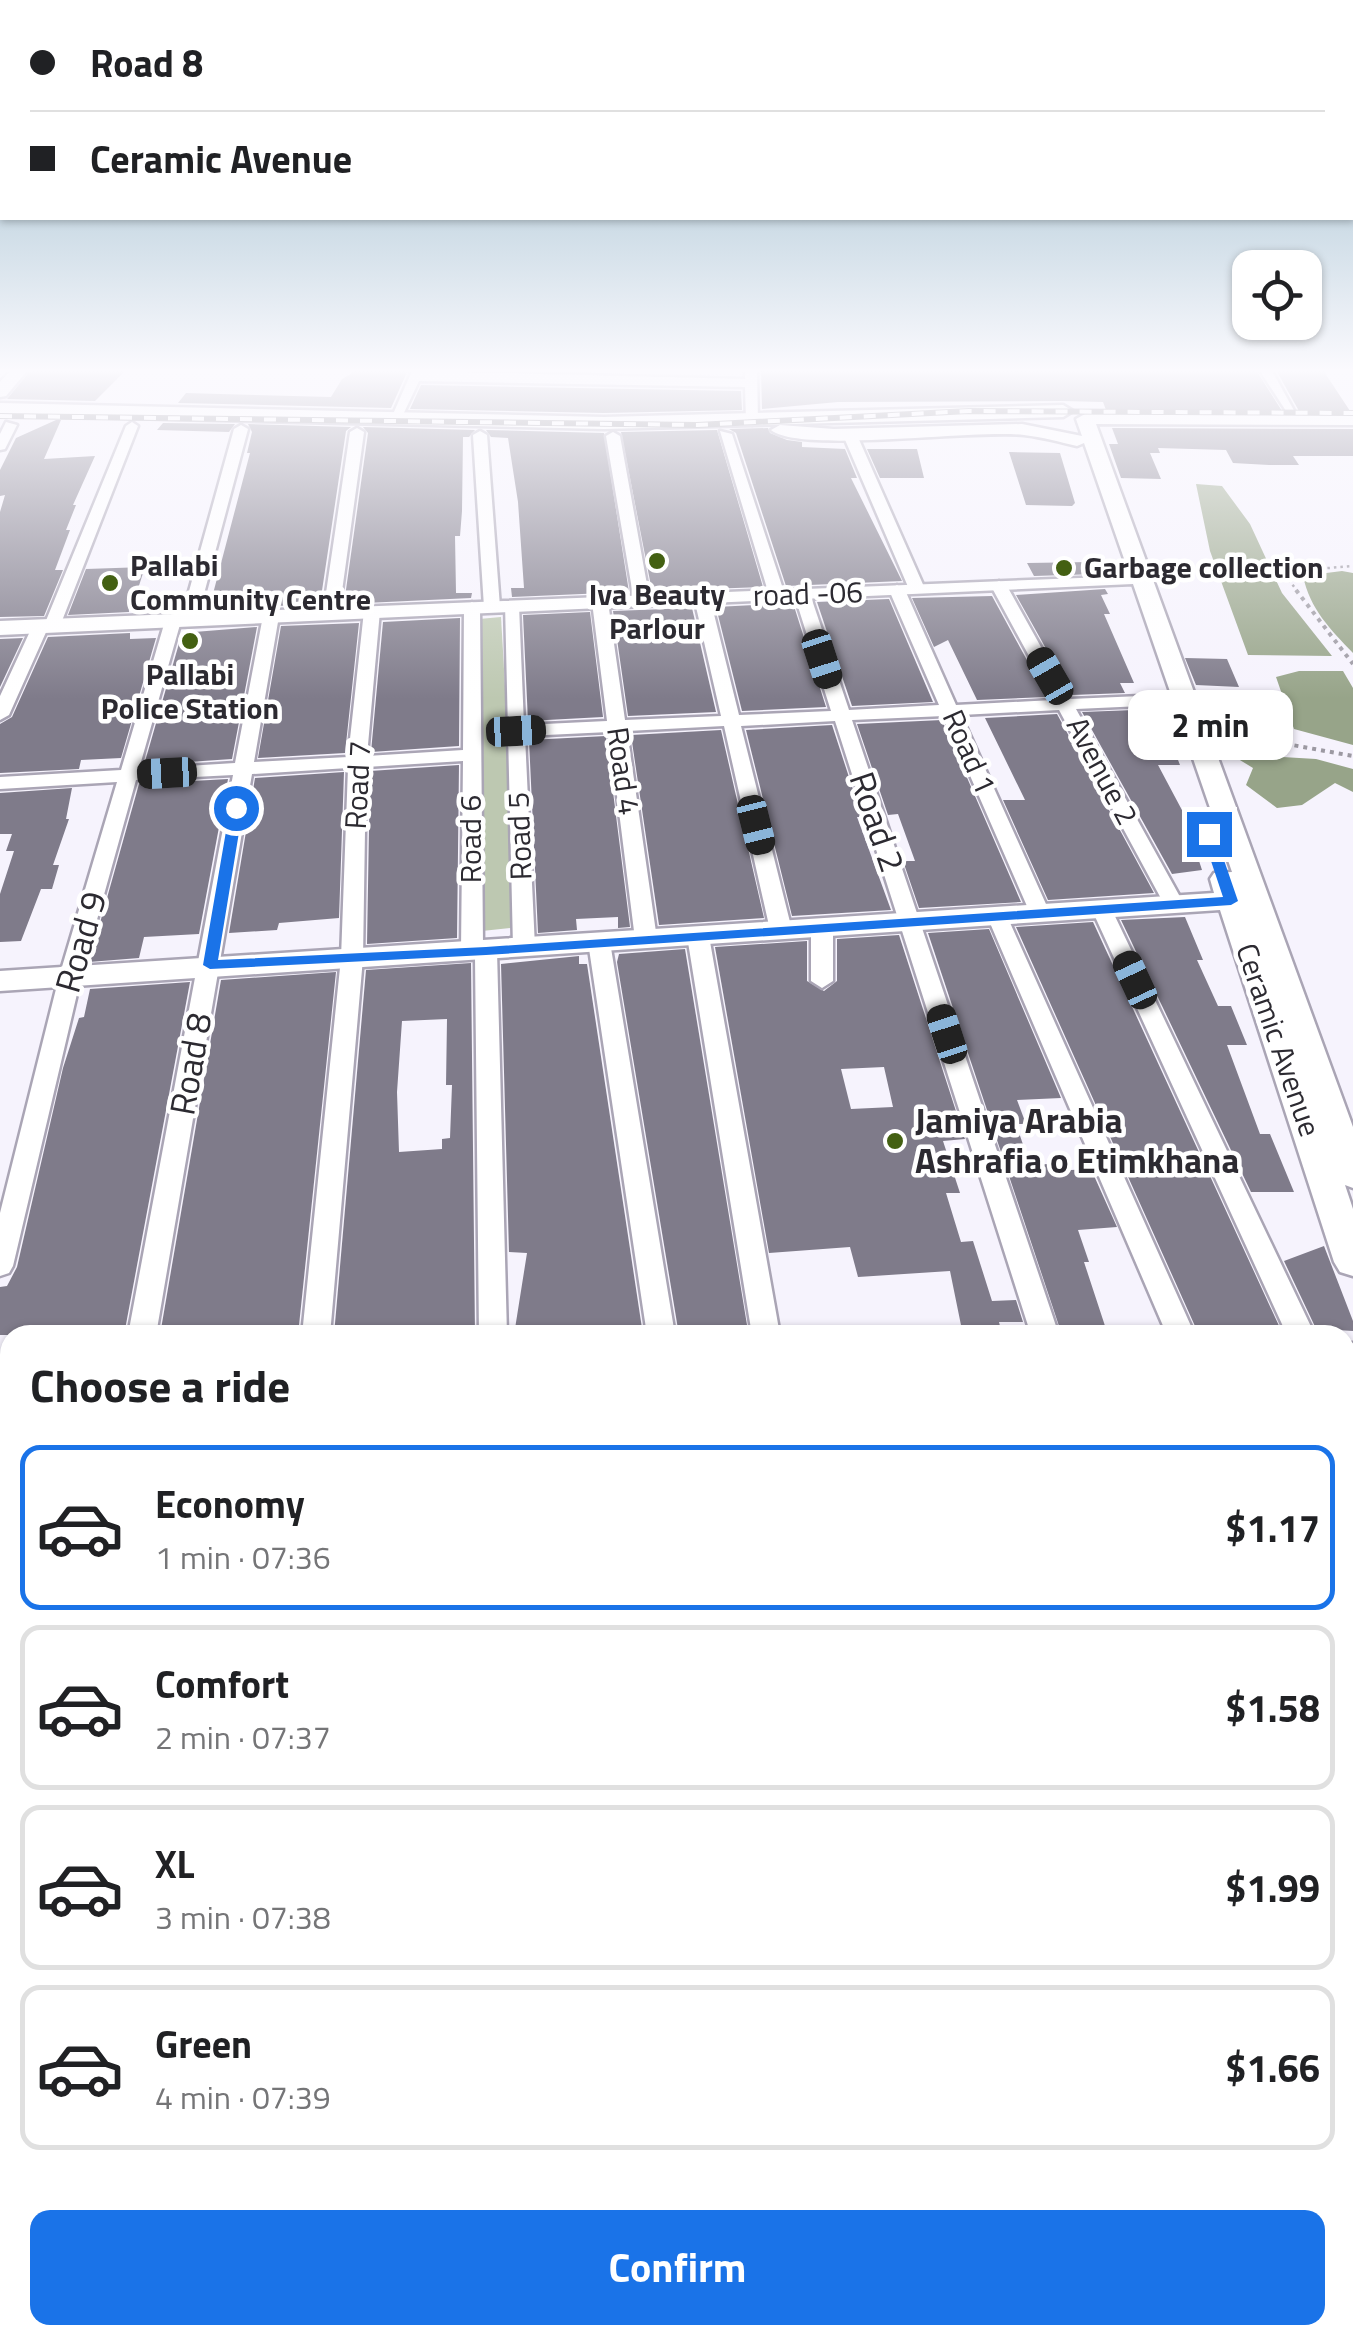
<!DOCTYPE html>
<meta charset="utf-8">
<style>
:root{--surface:#fff;--page:#f6f6f6;--text:#202124;--muted:#757577;--line:#e0e0e0;--accent:#1a73e8}
body{margin:0;font-family:"Titillium Web",sans-serif;background:var(--page);color:var(--text);height:100vh;display:flex;flex-direction:column;font-size:38px;white-space:nowrap}
*{box-sizing:border-box;margin:0}
p{font-size:32px;color:var(--muted)}
.icon{flex:none;width:55px;height:55px;fill:none;stroke:currentColor;stroke-width:2;stroke-linecap:round;stroke-linejoin:round}
.map{position:relative;flex:1;overflow:hidden}
.details{position:absolute;left:0px;top:1325px;width:1355px;height:1020px;display:flex;flex-direction:column;background:var(--surface);border-radius:30px 30px 0 0;box-shadow:0 2px 8px #0004}
.details>*{flex:none}
.top-card{position:absolute;left:0px;top:0px;width:1355px;height:220px;box-shadow:0 2px 8px #0004;display:grid;align-content:center;height:220px;padding:0 30px;background:var(--surface)}
.controls{position:absolute;left:1232px;top:250px;display:grid;gap:20px}
.controls a{display:grid;place-items:center;width:90px;height:90px;border-radius:20px;background:var(--surface);box-shadow:0 2px 8px #0004;font-size:50px}
.end{position:absolute;width:45px;height:45px;margin:-22px;border:12px solid #1a73e8;background:#fff;box-shadow:0 0 0 5px #fff}
.from{border-radius:50%}
.bubble{position:absolute;height:70px;border-radius:20px;background:var(--surface);box-shadow:0 2px 8px #0004;font-size:32px;font-weight:700;line-height:70px;text-align:center}
.car{position:absolute;width:30px;height:60px;margin:-30px -15px;border-radius:12px;box-shadow:0 0 8px 2px #0007;background:linear-gradient(#222 24%,#8ab4d8 0 40%,#222 0 76%,#8ab4d8 0 86%,#222 0)}
.top-card b{display:flex;align-items:center;gap:35px;height:95px;font-size:38px}
.top-card b+b{border-top:2px solid var(--line)}
.top-card i{width:25px;height:25px;background:var(--text)}
ul{padding:0;list-style:none}
li{display:flex;align-items:center;gap:30px;height:165px;margin:0 20px 15px;padding:0 10px;border:5px solid var(--line);border-radius:20px}
li div{flex:1}
li b{display:block;font-size:38px}
li em{font-style:normal;font-weight:700}
li.on{border-color:var(--accent)}
li>.icon{width:90px;height:90px;stroke-width:1.5}
h2{padding:0 30px;font-size:45px;line-height:120px}
.cta{display:flex;gap:20px;margin-top:auto;padding:20px 30px}
.cta a{flex:1;height:115px;border-radius:20px;background:var(--accent);color:#fff;font-size:40px;font-weight:700;line-height:115px;text-align:center}
.map>svg:first-child{display:block}
</style>
<div class="map">
<svg width="1353" height="2345" viewBox="0 0 1353 2345">
<rect width="100%" height="100%" fill="#f6f3fd"/>
<path fill="#bdc8b1" d="M501,617L519,927L482,931L479,619Z"/>
<path fill="#97a489" d="M1196,484L1222,486L1250,524L1282,593L1332,656L1248,655L1210,551Z
M1342,571L1353,573V653C1330,629 1310,609 1303,576Z
M1299,671H1343L1353,688V745L1294,729L1276,677Z
M1230,754L1316,759L1353,769V792L1335,783L1302,805L1277,808L1246,785L1253,768Z"/>
<path fill="#7f7b8a" fill-rule="evenodd" d="M31,370H126L95,401L7,399Z
M357,370H408L391,408L178,403L186,393L331,397L342,379Z
M761,370H1256L1282,411L1106,410L1103,402L1063,401L838,402L762,409Z
M1276,370H1323L1350,411H1299Z
M421,385L741,391L742,410L604,413L410,409Z
M56,420H61L44,459L95,456L73,505H76L66,530H70L55,570H63L44,616L0,617V512L5,495L0,496V470L16,438Z
M163,423L235,424L229,432L157,430Z
M248,424L351,427L346,431L320,604L209,609L250,453H247L252,432Z
M363,427L475,430L469,437H463L462,511L460,536H455L456,593H472L471,598L344,604L368,433Z
M768,428L770,433L787,440L802,442V447L845,449L857,478H851L902,581L786,586L736,433L729,429Z
M1112,428L1353,429V456H1293L1299,465H1269L1233,463L1226,450L1158,448L1160,453H1150L1161,479L1121,478L1109,444H1118Z
M486,430L604,433L629,592L512,597L511,588H524L518,502L508,438L491,437Z
M717,430L763,587L652,591L621,432Z
M867,449H917L924,478H880Z
M1009,452L1060,453L1075,503L1072,506L1026,505Z
M1090,562L1097,574L1034,576L1027,563Z
M145,567L135,598H128L129,612L68,615L86,569Z
M1105,589L1108,594L1101,595L1110,614H1104L1134,683H1120L1125,693L1072,695L1016,595Z
M992,596L1047,697L977,700L948,640L934,647L912,598Z
M889,599L933,702L852,706L817,602Z
M793,603L826,707L742,711L716,607Z
M692,608L716,712L628,716L613,611Z
M590,612L603,717L528,721L523,615Z
M460,618L459,746L371,752L383,622Z
M359,623L345,753L258,758L281,626Z
M257,627L232,759L144,765L182,633Z
M130,633V639L156,638L121,758L81,760L79,769L0,773V724L12,717L48,637Z
M23,638L0,687V639Z
M1185,658L1227,659L1239,687L1196,685Z
M1134,710L1141,724L1160,723L1171,742L1180,765H1158L1183,812L1202,870L1172,874L1082,712Z
M1057,714L1154,893L1048,900L1003,800H1025L985,718Z
M942,720L1021,902L919,908L903,861H915L898,814L888,815L857,724Z
M832,725L862,817H857L891,910L792,916L746,730Z
M721,730L764,918L659,925L631,735Z
M606,736L630,927L618,928V917L576,919L577,930L538,933L529,740Z
M459,765L457,938L367,944L370,771Z
M344,772L339,918L279,923L277,930L229,933L255,778Z
M228,779L199,934L144,937L139,958L89,962L139,784Z
M72,788L66,819H69L53,865H59L52,889H41L21,941L0,942V894L14,851H6L12,834H0V793Z
M1185,917L1203,960H1197L1218,1006H1231L1247,1045H1227L1260,1134H1270L1294,1192H1251L1121,920Z
M1093,922L1280,1328L1199,1335L1016,927Z
M989,929L1061,1098L1017,1100L1026,1124H1016L1030,1165L1048,1164L1051,1171L1091,1169L1117,1227L1078,1230L1089,1262H1084L1108,1335H1062L928,933Z
M899,935L965,1139L943,1141L960,1193H946L961,1242L973,1241L992,1301L1016,1300L1023,1322H999L1002,1334L963,1335L950,1271L858,1277L850,1247L769,1253L715,947L807,941V981L824,991L837,981V939ZM884,1067L893,1107L851,1109L841,1069Z
M685,949L748,1331L679,1335L617,962L619,954Z
M579,956V964H587L643,1335H514L527,1253L509,1252L501,964Z
M471,963L475,1335H334L366,970ZM447,1019L446,1085H452L450,1138L442,1139V1149L399,1152L397,1092L402,1021Z
M336,972L298,1335H160L221,980Z
M190,982L124,1335H0V1287L7,1286L17,1267L63,1068L79,1018L84,1017L90,989Z
M1324,1246L1353,1321V1331L1337,1330L1338,1335H1319L1284,1261Z"/>
<g fill="none" stroke-linecap="round" stroke-linejoin="round">
<g stroke="#aaa5b5" stroke-width="5">
<path id="street" d="M412,371L745,379V371H757L758,421L752,425L746,421L745,387L419,381L400,421H390Z
M1260,371H1272L1296,414H1288Z
M6,422L17,425L5,449L0,450V434Z
M132,422L138,426L60,626L47,630L9,715L0,720V696L32,627L45,623L126,426Z
M241,425L248,429L197,620L183,623L181,620L234,429Z
M357,428L364,432L339,613L331,618L323,613L350,432Z
M480,431L487,435L500,607L492,612L484,607L473,435Z
M720,431L732,434L785,595L783,598L769,595Z
M850,431L857,435L925,589L923,592L909,589L843,435Z
M613,432L620,436L650,601L642,606L634,601L606,436Z
M999,581L1007,586L1070,699L1164,695L1173,700L1164,705L1076,709L1184,904L1174,910L1164,904L1059,710L961,715L1050,913L1040,919L1030,913L944,716L852,720L1059,1335H1031L835,721L741,726L792,930L781,937L770,930L724,726L627,731L657,939L646,946L635,939L609,732L525,736L535,947L524,954L513,947L505,603L519,606L524,725L607,721L592,602L600,597L608,602L625,720L721,716L694,598L702,593L710,598L739,715L831,711L794,594L802,589L810,594L849,710L939,705L889,590L897,585L905,590L956,705L1053,700L991,586Z
M472,602L480,607L483,945L494,946L497,951L507,1335H479L475,957L464,956L461,951L463,761L366,767L363,958L330,1335H302L341,958L348,768L252,774L156,1335H128L233,775L136,780L81,977L13,1266L9,1273L0,1276V1213L59,977L117,782L0,789V777L121,770L165,621L173,616L181,621L139,769L235,763L263,616L271,611L279,616L254,762L348,757L364,611L372,606L380,611L367,756L463,750L464,607Z
M1102,904L1112,910L1315,1335H1287L1092,910Z
M997,910L1007,916L1195,1335H1167L987,916Z
M822,922L833,928V981L822,988L811,981V928Z
M698,929L709,936L780,1335H752L687,936Z
M599,935L610,942L675,1335H647L588,942Z
M1353,1343V1365L1345,1366V1344Z
M10,1407V1431L0,1432V1408Z
M1345,1674L1353,1677V1724L1345,1720Z
M0,1845H10V1881H0Z
M1353,1851V1887L1345,1888V1852Z
M10,2055V2151L0,2155V2059Z
M1345,2313L1353,2316V2345H1326L1323,2335H1345Z
M197,2335H241L240,2345H196Z
M496,2335H540V2345H496Z
M759,2335H803L804,2345H760Z
M1062,2335H1106L1108,2345H1064Z"/>
</g>
<g stroke="#aaa5b5" stroke-width="5">
<path id="secondary" d="M10,371H27L6,396L0,397V382Z
M1085,414L1353,415V425L1096,424L1353,1127V1188L1345,1185L1353,1209V1276L1340,1272L1334,1262L1220,910L0,991V971L1214,893L1210,879L1214,873L1232,872L1133,584L0,635V621L1130,576L1084,443L1077,446C1060,442 1042,437 1024,435C975,429 800,454 771,430L780,425L834,429L1022,424L1082,436L1076,419Z"/>
</g>
<g stroke="#aaa5b5" stroke-width="5">
<path id="primary" d="M0,403L604,417L1063,405L1073,411L1063,417L604,429L0,415Z"/>
</g>
<path stroke="#9c99a2" stroke-width="2.5" stroke-dasharray="2.5 4" stroke-linecap="butt" d="M1298,592L1285,575L1292,571L1353,566"/>
<path stroke="#9c99a2" stroke-width="4" stroke-dasharray="4 5" stroke-linecap="butt" d="M1296,590L1353,664
M1259,739L1353,756"/>
<use href="#street" fill="#fff" fill-rule="evenodd"/>
<use href="#secondary" fill="#fff" fill-rule="evenodd"/>
<use href="#primary" fill="#fff" fill-rule="evenodd"/>
<g stroke="#78767e" stroke-width="6">
<path id="rail" d="M0,416L697,425L969,411L1353,413"/>
</g>
<use href="#rail" stroke="#fff" stroke-width="4" stroke-dasharray="12" stroke-linecap="butt"/>
</g>
<linearGradient id="sky" x2="0" y2="1"><stop stop-color="#87aec2"/><stop offset="0.53" stop-color="#fbfafe"/><stop offset="1" stop-color="#fbfafe" stop-opacity="0"/></linearGradient>
<rect width="1353" height="699" fill="url(#sky)"/>
<path fill="#1a73e8" d="M236,804L243,808L218,960L486,947L1223,897L1202,834L1209,830L1215,834L1238,901L1231,905L486,955L210,969L203,965L230,808Z"/>
<g fill="#436012" stroke="#fff" stroke-width="4">
<circle cx="657" cy="561" r="10"/>
<circle cx="1064" cy="568" r="10"/>
<circle cx="110" cy="583" r="10"/>
<circle cx="190" cy="641" r="10"/>
<circle cx="895" cy="1141" r="10"/>
</g>
<g text-anchor="middle" stroke-width="9" stroke-linejoin="round" paint-order="stroke">
<g font-size="30" font-weight="bold" fill="#2c2a31" stroke="#fff" text-anchor="start">
<text x="130" y="576">Pallabi<tspan x="130" dy="34">Community Centre</tspan></text>
<text x="1084" y="578">Garbage collection</text>
<text x="657" y="605" text-anchor="middle">Iva Beauty<tspan x="657" dy="34">Parlour</tspan></text>
<text x="190" y="685" text-anchor="middle">Pallabi<tspan x="190" dy="34">Police Station</tspan></text>
</g>
<g font-size="30" fill="#2c2a31" stroke="#fff">
<text transform="translate(808 594) rotate(-2)" y="10">road -06</text>
<text transform="translate(969 752) rotate(66)" y="10">Road 1</text>
<text transform="translate(623 771) rotate(82)" y="10">Road 4</text>
<text transform="translate(1102 771) rotate(62)" y="10">Avenue 2</text>
<text transform="translate(358 785) rotate(-87)" y="10">Road 7</text>
<text transform="translate(520 836) rotate(-92)" y="10">Road 5</text>
<text transform="translate(471 839) rotate(-90)" y="10">Road 6</text>
<text transform="translate(1278 1040) rotate(71)" y="10">Ceramic Avenue</text>
</g>
<g font-size="35" fill="#2c2a31" stroke="#fff">
<text transform="translate(877 822) rotate(71)" y="12">Road 2</text>
<text transform="translate(81 942) rotate(-74)" y="12">Road 9</text>
<text transform="translate(191 1064) rotate(-80)" y="12">Road 8</text>
</g>
<g font-size="35" font-weight="bold" fill="#2c2a31" stroke="#fff" text-anchor="start">
<text x="915" y="1133">Jamiya Arabia<tspan x="915" dy="40">Ashrafia o Etimkhana</tspan></text>
</g>
</g>
</svg>
<div class="controls">
<a><svg class="icon" aria-label="locate" viewBox="0 0 24 24"><circle cx="12" cy="12" r="6"/><path d="M12 2v4M12 18v4M2 12h4M18 12h4"/></svg></a>
</div>
<i class="end from" style="left:236px;top:808px"></i>
<i class="end" style="left:1209px;top:834px"></i>
<div class="bubble" style="left:1128px;top:690px;width:165px">2 min</div>
<i class="car" style="left:822px;top:659px;rotate:162deg"></i>
<i class="car" style="left:1050px;top:676px;rotate:330deg"></i>
<i class="car" style="left:516px;top:731px;rotate:87deg"></i>
<i class="car" style="left:167px;top:773px;rotate:267deg"></i>
<i class="car" style="left:756px;top:825px;rotate:166deg"></i>
<i class="car" style="left:1135px;top:980px;rotate:335deg"></i>
<i class="car" style="left:947px;top:1034px;rotate:342deg"></i>
<div class="top-card">
<b><i class="from"></i>Road 8</b>
<b><i></i>Ceramic Avenue</b>
</div>
<section class="details">
<h2>Choose a ride</h2>
<ul>
<li class="on"><svg class="icon" aria-label="car" viewBox="0 0 24 24"><path d="M5 17H2v-5l4-1 3-4h7l3 4 3 1v5h-3M9 17h6M6 11h13"/><circle cx="7" cy="17" r="2"/><circle cx="17" cy="17" r="2"/></svg><div><b>Economy</b><p>1 min · 07:36</p></div><em>$1.17</em></li>
<li><svg class="icon" aria-label="car" viewBox="0 0 24 24"><path d="M5 17H2v-5l4-1 3-4h7l3 4 3 1v5h-3M9 17h6M6 11h13"/><circle cx="7" cy="17" r="2"/><circle cx="17" cy="17" r="2"/></svg><div><b>Comfort</b><p>2 min · 07:37</p></div><em>$1.58</em></li>
<li><svg class="icon" aria-label="car" viewBox="0 0 24 24"><path d="M5 17H2v-5l4-1 3-4h7l3 4 3 1v5h-3M9 17h6M6 11h13"/><circle cx="7" cy="17" r="2"/><circle cx="17" cy="17" r="2"/></svg><div><b>XL</b><p>3 min · 07:38</p></div><em>$1.99</em></li>
<li><svg class="icon" aria-label="car" viewBox="0 0 24 24"><path d="M5 17H2v-5l4-1 3-4h7l3 4 3 1v5h-3M9 17h6M6 11h13"/><circle cx="7" cy="17" r="2"/><circle cx="17" cy="17" r="2"/></svg><div><b>Green</b><p>4 min · 07:39</p></div><em>$1.66</em></li>
</ul>
<div class="cta"><a>Confirm</a></div>
</section>
</div>
